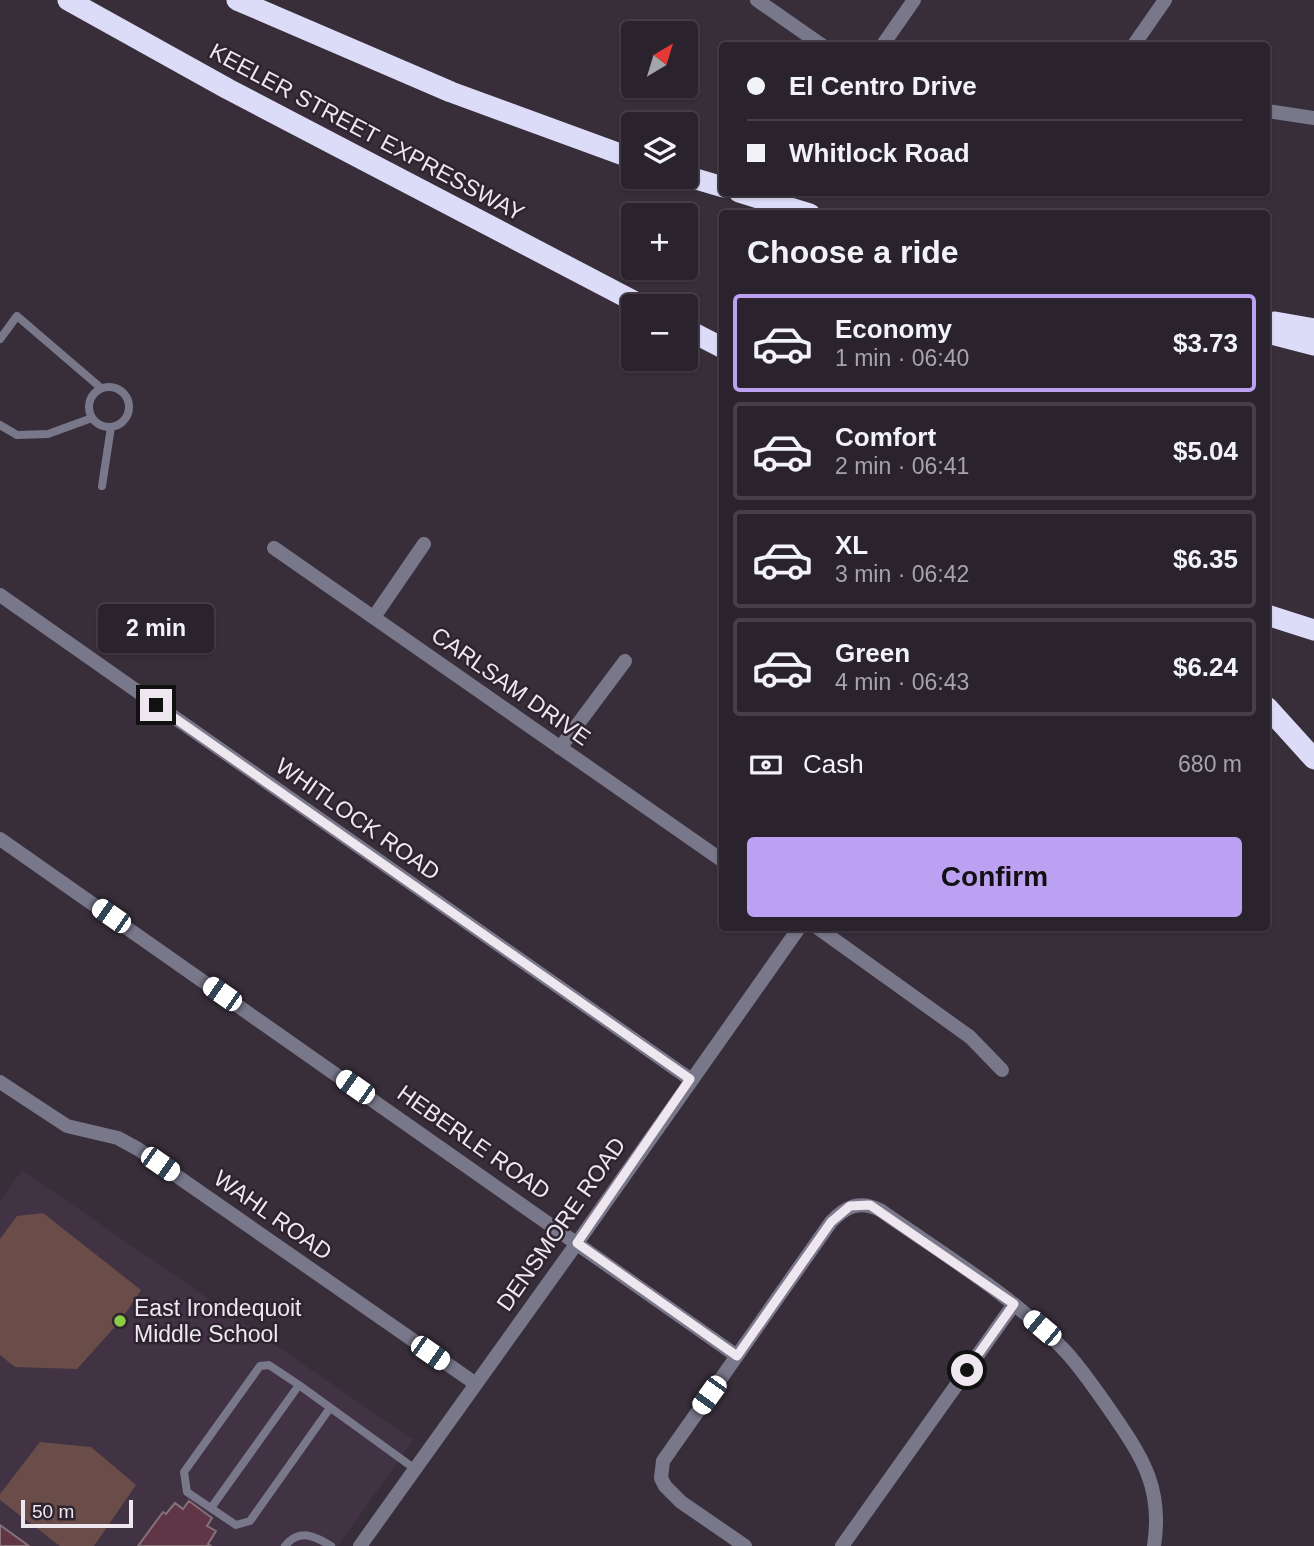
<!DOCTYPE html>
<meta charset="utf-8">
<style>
:root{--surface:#2a222c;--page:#322a34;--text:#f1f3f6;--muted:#a5a4a9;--line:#463f48;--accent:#bca0f2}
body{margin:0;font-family:Helvetica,sans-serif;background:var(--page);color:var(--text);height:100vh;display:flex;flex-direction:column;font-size:26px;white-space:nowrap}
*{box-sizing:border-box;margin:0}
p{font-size:23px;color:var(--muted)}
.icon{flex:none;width:38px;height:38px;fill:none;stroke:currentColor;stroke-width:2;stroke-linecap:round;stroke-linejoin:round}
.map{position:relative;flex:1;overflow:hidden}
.sheet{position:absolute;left:719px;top:210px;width:551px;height:721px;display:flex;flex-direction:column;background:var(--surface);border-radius:7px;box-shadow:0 2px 5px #0004,0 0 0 2px var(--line)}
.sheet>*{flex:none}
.top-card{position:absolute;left:719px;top:42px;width:551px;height:154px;border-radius:7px;box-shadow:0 2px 5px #0004,0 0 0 2px var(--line);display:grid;align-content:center;height:154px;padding:0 28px;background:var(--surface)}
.needle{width:46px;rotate:38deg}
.fabs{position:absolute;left:621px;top:21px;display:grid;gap:14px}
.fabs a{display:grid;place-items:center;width:77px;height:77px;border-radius:7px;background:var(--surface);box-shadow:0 2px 5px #0004,0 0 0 2px var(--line);font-size:35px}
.scale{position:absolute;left:21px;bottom:18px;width:112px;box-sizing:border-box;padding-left:7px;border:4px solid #eee7ef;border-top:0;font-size:19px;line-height:24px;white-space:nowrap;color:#eee7ef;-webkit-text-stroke:5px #2e2430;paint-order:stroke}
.end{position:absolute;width:32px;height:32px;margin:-16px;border:9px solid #eee7ef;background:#111;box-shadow:0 0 0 4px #111}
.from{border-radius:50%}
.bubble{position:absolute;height:49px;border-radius:7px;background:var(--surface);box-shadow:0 2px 5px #0004,0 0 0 2px var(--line);font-size:23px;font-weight:600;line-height:49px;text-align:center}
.car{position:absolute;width:21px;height:42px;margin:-21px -10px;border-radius:9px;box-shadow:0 0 5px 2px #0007;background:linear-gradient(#fff 24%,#345 0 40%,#fff 0 76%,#345 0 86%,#fff 0)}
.top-card b{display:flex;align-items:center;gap:24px;height:66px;font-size:26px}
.top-card b+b{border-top:2px solid var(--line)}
.top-card i{width:18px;height:18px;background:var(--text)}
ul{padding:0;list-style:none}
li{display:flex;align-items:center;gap:21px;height:98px;margin:0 14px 10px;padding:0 14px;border:4px solid var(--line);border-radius:7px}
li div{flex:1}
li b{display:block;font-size:26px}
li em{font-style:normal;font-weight:600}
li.current{border-color:var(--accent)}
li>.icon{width:63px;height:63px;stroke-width:1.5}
h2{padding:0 28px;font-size:32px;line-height:84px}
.pay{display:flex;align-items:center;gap:18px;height:77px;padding:0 28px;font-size:26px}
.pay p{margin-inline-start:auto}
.cta{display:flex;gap:14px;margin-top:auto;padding:14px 28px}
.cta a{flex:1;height:80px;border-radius:7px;background:var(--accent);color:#111;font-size:28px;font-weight:600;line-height:80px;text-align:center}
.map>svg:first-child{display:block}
</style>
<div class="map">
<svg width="1314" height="1546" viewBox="0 0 1314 1546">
<rect width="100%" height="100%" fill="#382e3a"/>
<path fill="#413244" d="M22,1170L413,1440L338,1546H0V1201Z"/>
<path fill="#6a4d48" d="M43,1213L141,1290L121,1320L77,1369L15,1367L0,1355V1239L17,1216Z
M40,1442L91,1447L136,1485L94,1546H60L0,1500V1494Z"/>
<path fill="#603546" stroke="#857177" stroke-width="2" d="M189,1501L212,1518L207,1526L216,1531L208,1544L211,1546H138L163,1512L166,1514L175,1503L183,1509Z
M0,1525L29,1546H0Z"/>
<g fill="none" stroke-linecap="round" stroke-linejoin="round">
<path stroke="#79788b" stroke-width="8" d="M0,339L17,316L101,388
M89 407a20 20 0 1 1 40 0a20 20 0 1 1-40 0Z
M0,425L17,435L48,434L92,418
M102,486L111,427
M330,1408L250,1521L236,1525L187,1492L184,1472L260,1366L269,1365L299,1385L415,1469
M211,1508L299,1385
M285,1546C299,1528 315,1536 331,1546"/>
<path stroke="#79788b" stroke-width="14" d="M757,0L823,46
M882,46L914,0
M1133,46L1165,0
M1267,111L1314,118
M274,548L723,861
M0,595L690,1079
M374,617L424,544
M560,748L625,661
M0,839L737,1356
M818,928L970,1037L1002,1070
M0,1082L67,1126L118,1138L138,1149L476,1384
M360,1546L577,1243L799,928
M745,1546L681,1502L665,1486L661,1478L663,1461L831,1222C846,1206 860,1200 880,1210C944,1255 1014,1296 1067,1353C1084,1372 1098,1393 1112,1413C1143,1458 1163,1489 1154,1546
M842,1546L1014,1304"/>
<path stroke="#dcdbf8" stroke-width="21" d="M68,0L228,89L643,306
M237,0L451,92L634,159
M686,176L723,187
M739,192L810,214
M1275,322L1314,329
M686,329L723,348
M1267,333L1314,345
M1267,615L1314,630
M1267,707L1314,759"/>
</g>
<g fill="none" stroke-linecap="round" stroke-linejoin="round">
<path stroke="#eee7ef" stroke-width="9" d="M156,705L690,1079L577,1243L737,1356L831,1222L850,1206L870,1205L1014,1304L967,1370"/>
</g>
<circle fill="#8bce46" stroke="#2e2430" stroke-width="2.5" cx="120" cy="1321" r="7"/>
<g text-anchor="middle" stroke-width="5" stroke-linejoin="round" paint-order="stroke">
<g font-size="23" fill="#eee7ef" stroke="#2e2430">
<text transform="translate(367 132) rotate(28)" y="8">KEELER STREET EXPRESSWAY</text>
<text transform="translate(511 686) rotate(35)" y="8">CARLSAM DRIVE</text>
<text transform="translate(358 819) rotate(35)" y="8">WHITLOCK ROAD</text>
<text transform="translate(474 1142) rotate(35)" y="8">HEBERLE ROAD</text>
<text transform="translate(273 1215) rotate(35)" y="8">WAHL ROAD</text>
<text transform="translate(561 1224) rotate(-55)" y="8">DENSMORE ROAD</text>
</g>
<g font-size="23" fill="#eee7ef" stroke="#2e2430" text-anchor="start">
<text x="134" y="1316">East Irondequoit<tspan x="134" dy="26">Middle School</tspan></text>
</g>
</g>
</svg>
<div class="fabs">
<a><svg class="needle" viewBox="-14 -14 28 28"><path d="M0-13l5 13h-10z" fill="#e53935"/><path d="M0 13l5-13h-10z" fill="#a5a4a9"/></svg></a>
<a><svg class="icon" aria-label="layers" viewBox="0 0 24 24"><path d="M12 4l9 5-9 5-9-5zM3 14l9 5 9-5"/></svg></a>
<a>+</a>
<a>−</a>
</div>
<div class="scale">50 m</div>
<i class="end from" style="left:967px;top:1370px"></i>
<i class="end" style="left:156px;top:705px"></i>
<div class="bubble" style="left:98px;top:604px;width:116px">2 min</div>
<i class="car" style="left:111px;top:916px;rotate:305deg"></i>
<i class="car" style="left:222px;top:994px;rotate:305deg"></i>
<i class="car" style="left:355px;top:1087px;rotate:305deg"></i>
<i class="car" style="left:160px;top:1164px;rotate:125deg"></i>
<i class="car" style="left:1042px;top:1328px;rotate:310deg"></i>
<i class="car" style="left:430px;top:1353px;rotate:125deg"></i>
<i class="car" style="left:709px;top:1395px;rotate:216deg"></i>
<div class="top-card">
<b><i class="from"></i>El Centro Drive</b>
<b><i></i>Whitlock Road</b>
</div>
<section class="sheet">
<h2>Choose a ride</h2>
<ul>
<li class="current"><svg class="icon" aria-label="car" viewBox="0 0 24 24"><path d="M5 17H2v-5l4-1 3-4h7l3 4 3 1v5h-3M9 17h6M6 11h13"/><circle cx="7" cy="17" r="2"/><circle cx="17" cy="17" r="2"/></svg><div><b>Economy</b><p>1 min · 06:40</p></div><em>$3.73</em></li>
<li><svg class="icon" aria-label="car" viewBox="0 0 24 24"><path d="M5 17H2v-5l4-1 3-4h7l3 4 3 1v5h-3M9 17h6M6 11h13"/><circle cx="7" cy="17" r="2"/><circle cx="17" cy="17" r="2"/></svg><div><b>Comfort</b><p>2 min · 06:41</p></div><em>$5.04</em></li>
<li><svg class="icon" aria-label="car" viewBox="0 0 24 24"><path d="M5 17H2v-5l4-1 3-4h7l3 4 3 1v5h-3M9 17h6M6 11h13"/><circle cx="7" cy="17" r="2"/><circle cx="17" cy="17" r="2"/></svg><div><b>XL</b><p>3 min · 06:42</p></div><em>$6.35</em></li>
<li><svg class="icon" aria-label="car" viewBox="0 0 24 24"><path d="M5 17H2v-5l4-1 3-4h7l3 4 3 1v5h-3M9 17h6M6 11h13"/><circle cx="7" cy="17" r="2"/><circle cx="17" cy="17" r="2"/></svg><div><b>Green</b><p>4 min · 06:43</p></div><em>$6.24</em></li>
</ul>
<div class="pay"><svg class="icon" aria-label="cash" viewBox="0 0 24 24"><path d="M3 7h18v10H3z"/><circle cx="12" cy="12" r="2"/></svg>Cash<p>680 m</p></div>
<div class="cta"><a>Confirm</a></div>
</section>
</div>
